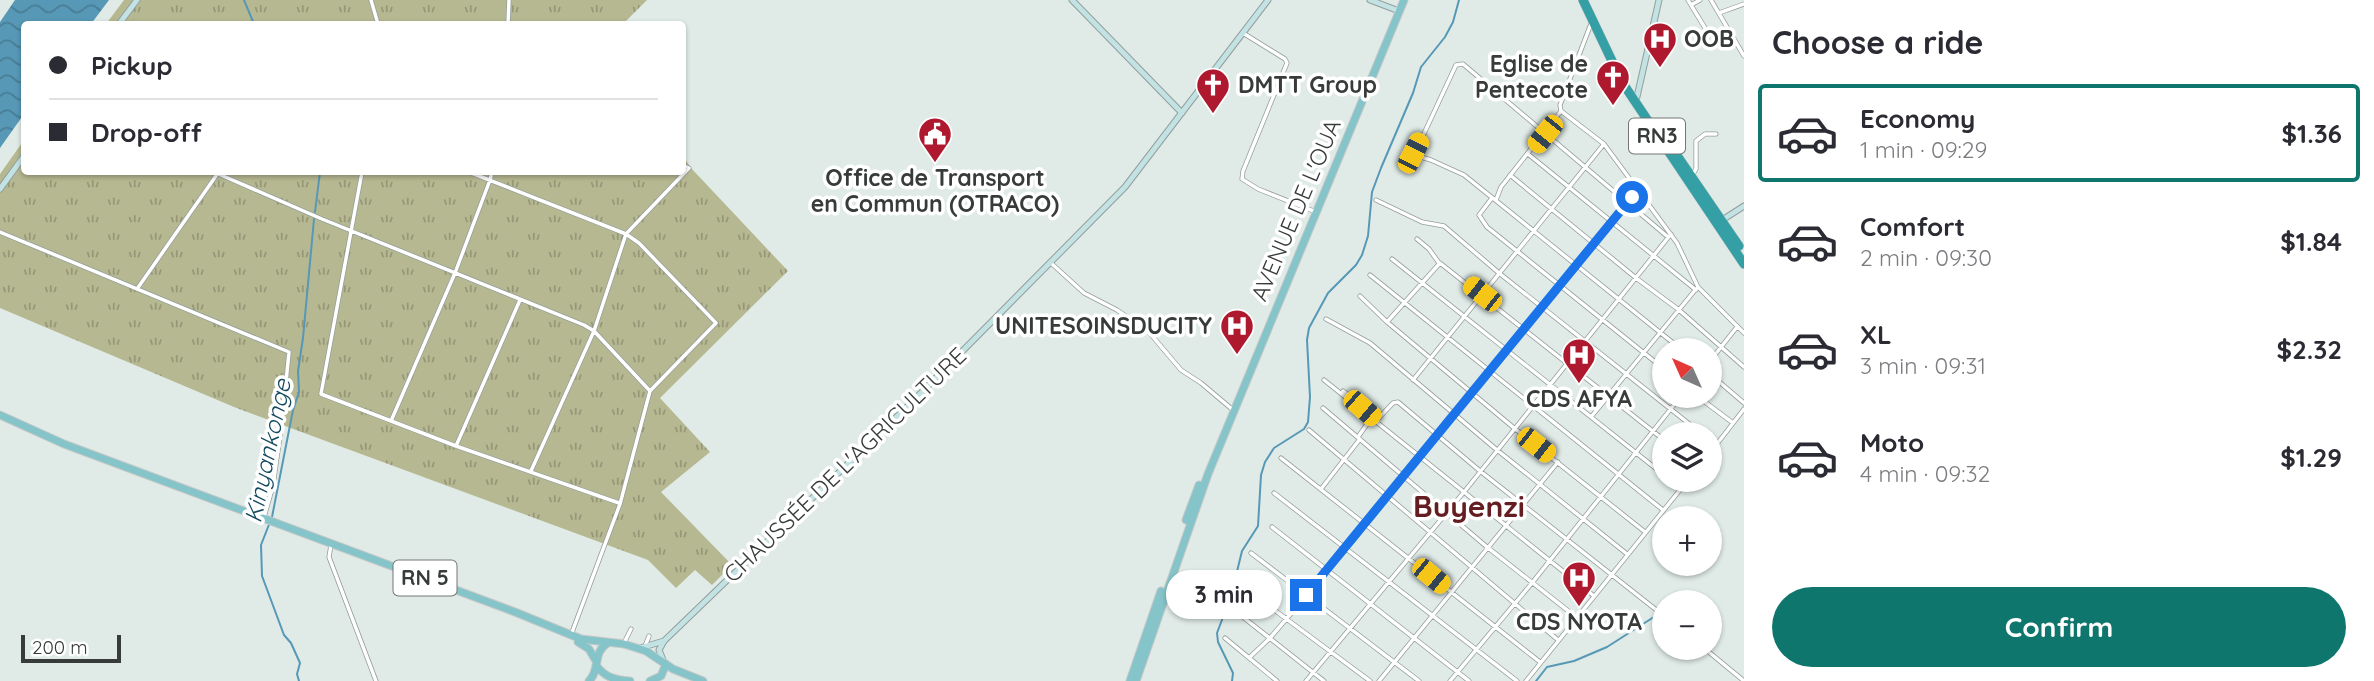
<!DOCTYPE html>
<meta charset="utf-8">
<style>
:root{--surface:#fff;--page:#f2f2f3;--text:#2b2b33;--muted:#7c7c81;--line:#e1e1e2;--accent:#0f766e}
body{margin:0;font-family:Quicksand,sans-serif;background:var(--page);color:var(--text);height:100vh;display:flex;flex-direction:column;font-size:26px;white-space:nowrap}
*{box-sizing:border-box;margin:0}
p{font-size:23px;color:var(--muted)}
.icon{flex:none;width:38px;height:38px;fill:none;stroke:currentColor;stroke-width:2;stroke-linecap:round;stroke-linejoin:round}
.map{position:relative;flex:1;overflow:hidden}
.drawer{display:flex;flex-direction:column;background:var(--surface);width:630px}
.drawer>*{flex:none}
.hud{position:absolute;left:21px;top:21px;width:665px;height:154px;border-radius:7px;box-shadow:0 2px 5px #0004;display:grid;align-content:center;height:154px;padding:0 28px;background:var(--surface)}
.needle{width:46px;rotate:315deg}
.fabs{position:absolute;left:1652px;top:338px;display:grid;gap:14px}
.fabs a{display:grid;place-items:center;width:70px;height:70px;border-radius:50%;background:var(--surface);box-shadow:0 2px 5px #0004;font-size:35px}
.scale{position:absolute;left:21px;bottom:18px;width:100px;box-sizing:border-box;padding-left:7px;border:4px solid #373b39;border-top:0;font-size:19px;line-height:24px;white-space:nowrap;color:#373b39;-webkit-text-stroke:5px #fff;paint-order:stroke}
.end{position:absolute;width:32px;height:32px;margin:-16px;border:9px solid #1a73e8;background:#fff;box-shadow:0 0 0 4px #fff}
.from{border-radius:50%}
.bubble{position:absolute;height:49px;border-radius:24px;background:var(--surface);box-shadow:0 2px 5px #0004;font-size:23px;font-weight:700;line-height:49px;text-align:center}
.car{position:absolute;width:21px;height:42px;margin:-21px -10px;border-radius:9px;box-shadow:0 0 5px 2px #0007;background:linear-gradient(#f5c518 24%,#345 0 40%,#f5c518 0 76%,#345 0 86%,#f5c518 0)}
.hud b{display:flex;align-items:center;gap:24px;height:66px;font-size:26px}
.hud b+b{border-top:2px solid var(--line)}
.hud i{width:18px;height:18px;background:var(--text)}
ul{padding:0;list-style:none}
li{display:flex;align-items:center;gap:21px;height:98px;margin:0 14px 10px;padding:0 14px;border:4px solid transparent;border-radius:7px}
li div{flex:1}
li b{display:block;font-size:26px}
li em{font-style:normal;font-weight:700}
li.selected{border-color:var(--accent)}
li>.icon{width:63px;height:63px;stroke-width:1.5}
h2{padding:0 28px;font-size:32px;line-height:84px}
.primary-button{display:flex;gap:14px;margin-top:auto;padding:14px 28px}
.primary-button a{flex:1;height:80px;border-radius:42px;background:var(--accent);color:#fff;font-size:28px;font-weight:700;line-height:80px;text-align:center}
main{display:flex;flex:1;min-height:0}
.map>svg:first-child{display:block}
</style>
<main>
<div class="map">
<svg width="1744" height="681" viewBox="0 0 1744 681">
<defs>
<pattern id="grass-tufts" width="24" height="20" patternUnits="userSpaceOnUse" patternTransform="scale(1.75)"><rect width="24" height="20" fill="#b6b891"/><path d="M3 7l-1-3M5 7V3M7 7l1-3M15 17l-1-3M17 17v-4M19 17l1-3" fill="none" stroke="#959777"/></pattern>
<pattern id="water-waves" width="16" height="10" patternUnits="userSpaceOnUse" patternTransform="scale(1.75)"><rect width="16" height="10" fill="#5698b6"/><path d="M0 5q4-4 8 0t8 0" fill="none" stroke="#487d95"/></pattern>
</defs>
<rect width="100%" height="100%" fill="#e0ebe7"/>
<path fill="url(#grass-tufts)" d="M124,0H647L623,24H106Z
M24,140V172H682L683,156L691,168L788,271L660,398L710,452L661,492L732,565L712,585L695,570L676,588L648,560L234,407L0,308V174Z"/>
<path fill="url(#water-waves)" d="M15,0H109L91,24H24V114L0,148V22Z"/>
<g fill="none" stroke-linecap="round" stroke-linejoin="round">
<path stroke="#5698b6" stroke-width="2" d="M244,0L254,24
M315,212L320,172
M272,517L293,410L299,392L298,371L303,338L314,219
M270,522L261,545L262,576L284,635L291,643L300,663L297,674L299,681
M1232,681L1233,673L1218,642L1217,633L1231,596L1242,551L1258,526L1261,475L1265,462L1274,448L1304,429L1308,422L1310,397L1307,340L1309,328L1328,293L1356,265L1362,255L1368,236L1372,192L1381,168L1413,93L1421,67L1445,37L1453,22L1459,0
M1536,681L1547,667L1574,661L1607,647L1657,615"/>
<g stroke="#949e9a" stroke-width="5">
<path id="street" d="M371,0L378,24
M1688,0L1705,28
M1711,0L1744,56
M1691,5L1700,0
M1719,13L1744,4
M508,24L509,0
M1243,33L1285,59L1287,63L1243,171L1242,179L1258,189L1316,212
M1561,111L1604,144L1677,243L1698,287L1744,333
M1528,154L1696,290
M214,172L322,219L584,325L594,331L650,391
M362,172L321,394L456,446L619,503
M469,172L626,234L639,243L716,323L650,391L620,504L571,635
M1693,174L1696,169V141L1705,134H1716
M1510,175L1636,278L1679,310L1744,367
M1492,198L1479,215L1487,227L1664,369
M1376,200L1422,222L1444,226L1499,273L1702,434
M1496,200L1501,187L1561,111L1560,105L1592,21
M0,232L289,352L282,422L273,486L264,517
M1668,237L1463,64L1456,65L1414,155L1431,160L1464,175L1682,350
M1417,239L1429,249L1439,263
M1392,259L1664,475
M1051,263L1084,293L1117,310L1148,331L1181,370L1201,383L1233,410
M1370,275L1663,510
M137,289L218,173
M1360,296L1387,322L1514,428L1645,532
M1326,319L1370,343L1497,450L1627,554
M1387,322L1440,263L1664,440
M1710,361L1737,327
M1710,374L1744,403
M1324,380L1594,596
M1413,380L1604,144
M1343,391L1358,402
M1697,396L1733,423
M1323,408L1487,547L1576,617
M1366,409L1379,418
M1591,417L1696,289
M391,421L455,273L490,180L492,172
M1376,421L1393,403L1398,402L1480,471L1664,616
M1309,430L1558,640
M1358,437L1372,417
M456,446L520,300
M1710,453L1744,409
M1281,458L1540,662
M531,471L594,331L626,234L689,168L682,165
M1669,480L1681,489
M1321,489L1360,439
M1274,493L1517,681
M1272,527L1469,681
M331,545L329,557L376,681
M1251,553L1419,681
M1238,583L1370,681
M1229,606L1324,681
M1225,638L1277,681
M624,643L631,629
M645,646L649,636
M1704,648L1744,681
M1249,658L1270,638L1347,548L1490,372L1523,327L1551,297L1637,190
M1306,681L1464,492L1671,234
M1379,681L1558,462
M1450,681L1532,583L1681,396
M1526,681L1688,480"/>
</g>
<g stroke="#949e9a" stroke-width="7">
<path id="secondary" d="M1072,0L1182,113
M1370,0L1399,11
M119,24L137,0
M1636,101L1659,0
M0,189L24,156
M1719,222L1744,206
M640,648L664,641
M663,660L659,650L664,641L912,402L1125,187L1268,0"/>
</g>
<g stroke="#c7c8c8" stroke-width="9">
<path id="primary" d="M0,415L64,444L515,612L581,639L624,644L646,651L673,669L703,681
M1186,520L1199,485
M578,642L589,649L596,661
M596,665C605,678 616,680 630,681
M589,681C601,669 592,652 608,643
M650,681L661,676L666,664
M1130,681L1161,591
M1136,681L1208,474L1404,0"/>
</g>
<g stroke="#c7c8c8" stroke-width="10">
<path id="highway" d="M1583,0L1622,82L1744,264
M1676,154L1739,246"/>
</g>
<use href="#street" stroke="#fff" stroke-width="3.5"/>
<use href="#secondary" stroke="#c2e2e4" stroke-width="5"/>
<use href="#primary" stroke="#85c5c9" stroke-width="7"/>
<use href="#highway" stroke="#349fa5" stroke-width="9"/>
</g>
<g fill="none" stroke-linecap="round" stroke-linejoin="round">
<path stroke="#1a73e8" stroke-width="9" d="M1306,595L1632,197"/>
</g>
<defs>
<g id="hospital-pin" transform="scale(1.75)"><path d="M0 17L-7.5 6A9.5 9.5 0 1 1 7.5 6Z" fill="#ae192f" stroke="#fff"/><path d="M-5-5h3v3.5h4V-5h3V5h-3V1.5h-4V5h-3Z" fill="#fff"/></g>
<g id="church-pin" transform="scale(1.75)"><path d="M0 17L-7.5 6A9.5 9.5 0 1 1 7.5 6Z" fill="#ae192f" stroke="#fff"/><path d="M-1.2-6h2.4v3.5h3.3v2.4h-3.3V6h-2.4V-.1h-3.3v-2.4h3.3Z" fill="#fff"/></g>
<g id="civic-pin" transform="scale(1.75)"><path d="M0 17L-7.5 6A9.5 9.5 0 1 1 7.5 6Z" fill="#ae192f" stroke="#fff"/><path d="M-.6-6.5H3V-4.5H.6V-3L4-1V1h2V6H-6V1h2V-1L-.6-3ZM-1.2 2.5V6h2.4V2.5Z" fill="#fff"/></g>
</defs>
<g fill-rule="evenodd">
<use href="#hospital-pin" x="1660" y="39"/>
<use href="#church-pin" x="1613" y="77"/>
<use href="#church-pin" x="1213" y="85"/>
<use href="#civic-pin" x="935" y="134"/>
<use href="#hospital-pin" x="1237" y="326"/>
<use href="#hospital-pin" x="1579" y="355"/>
<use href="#hospital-pin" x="1579" y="578"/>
</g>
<g text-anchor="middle" stroke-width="7" stroke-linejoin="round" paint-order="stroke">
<g fill="#fff" stroke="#737674" stroke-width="2">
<rect x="1629" y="118.5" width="56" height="35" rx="5"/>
<rect x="393.5" y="560.5" width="63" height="35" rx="5"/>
</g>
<g font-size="21" font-weight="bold" fill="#373b39">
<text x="1657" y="143">RN3</text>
<text x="425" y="585">RN 5</text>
</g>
<g font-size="23" font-weight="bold" fill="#373b39" stroke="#fff">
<text x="1684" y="47" text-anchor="start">OOB</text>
<text x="1588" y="72" text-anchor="end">Eglise de<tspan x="1588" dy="26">Pentecote</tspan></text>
<text x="1238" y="93" text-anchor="start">DMTT Group</text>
<text x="935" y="186">Office de Transport<tspan x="935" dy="26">en Commun (OTRACO)</tspan></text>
<text x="1212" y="334" text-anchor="end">UNITESOINSDUCITY</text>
<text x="1579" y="407">CDS AFYA</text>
<text x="1579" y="630">CDS NYOTA</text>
</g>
<g font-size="23" fill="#373b39" stroke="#fff">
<text transform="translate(1296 210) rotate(-67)" y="8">AVENUE DE L'OUA</text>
<text transform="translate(845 465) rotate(-44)" y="8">CHAUSSÉE DE L'AGRICULTURE</text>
</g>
<g font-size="24" font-style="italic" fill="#144a60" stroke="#fff">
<text transform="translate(268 451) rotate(-78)" y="8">Kinyankonge</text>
</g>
<g font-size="30" font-weight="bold" fill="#641e22" stroke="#fff">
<text x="1469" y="517">Buyenzi</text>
</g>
</g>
</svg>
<div class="fabs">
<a><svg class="needle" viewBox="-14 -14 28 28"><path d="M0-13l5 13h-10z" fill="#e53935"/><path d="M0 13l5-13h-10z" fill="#7c7c81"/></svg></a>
<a><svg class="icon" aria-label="layers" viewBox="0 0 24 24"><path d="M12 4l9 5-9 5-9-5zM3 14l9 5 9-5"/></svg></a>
<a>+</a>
<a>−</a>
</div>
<div class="scale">200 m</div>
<i class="end from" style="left:1632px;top:197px"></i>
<i class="end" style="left:1306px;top:595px"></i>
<div class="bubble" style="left:1166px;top:570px;width:116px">3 min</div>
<i class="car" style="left:1545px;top:134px;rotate:219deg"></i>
<i class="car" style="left:1413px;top:153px;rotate:27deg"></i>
<i class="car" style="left:1482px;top:294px;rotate:308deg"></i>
<i class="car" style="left:1362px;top:408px;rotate:131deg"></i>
<i class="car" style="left:1536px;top:445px;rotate:128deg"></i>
<i class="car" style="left:1431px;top:576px;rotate:129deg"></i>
<div class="hud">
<b><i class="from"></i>Pickup</b>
<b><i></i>Drop-off</b>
</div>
</div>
<section class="drawer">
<h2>Choose a ride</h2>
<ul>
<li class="selected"><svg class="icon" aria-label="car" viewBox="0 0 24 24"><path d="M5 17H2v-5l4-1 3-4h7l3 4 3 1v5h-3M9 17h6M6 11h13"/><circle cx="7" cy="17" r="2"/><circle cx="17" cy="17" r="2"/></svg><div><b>Economy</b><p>1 min · 09:29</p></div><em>$1.36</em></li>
<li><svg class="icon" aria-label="car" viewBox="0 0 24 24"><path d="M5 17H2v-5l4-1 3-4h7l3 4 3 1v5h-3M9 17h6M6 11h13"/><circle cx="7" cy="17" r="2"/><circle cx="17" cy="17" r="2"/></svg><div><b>Comfort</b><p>2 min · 09:30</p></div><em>$1.84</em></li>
<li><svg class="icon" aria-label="car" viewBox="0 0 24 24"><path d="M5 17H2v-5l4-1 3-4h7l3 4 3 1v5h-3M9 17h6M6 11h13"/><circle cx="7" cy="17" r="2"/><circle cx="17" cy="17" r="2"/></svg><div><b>XL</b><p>3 min · 09:31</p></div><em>$2.32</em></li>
<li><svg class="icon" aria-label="car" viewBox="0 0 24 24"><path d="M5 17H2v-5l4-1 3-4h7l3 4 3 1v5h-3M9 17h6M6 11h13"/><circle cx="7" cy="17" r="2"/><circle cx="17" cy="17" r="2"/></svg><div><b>Moto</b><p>4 min · 09:32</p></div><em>$1.29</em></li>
</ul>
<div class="primary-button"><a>Confirm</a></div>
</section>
</main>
